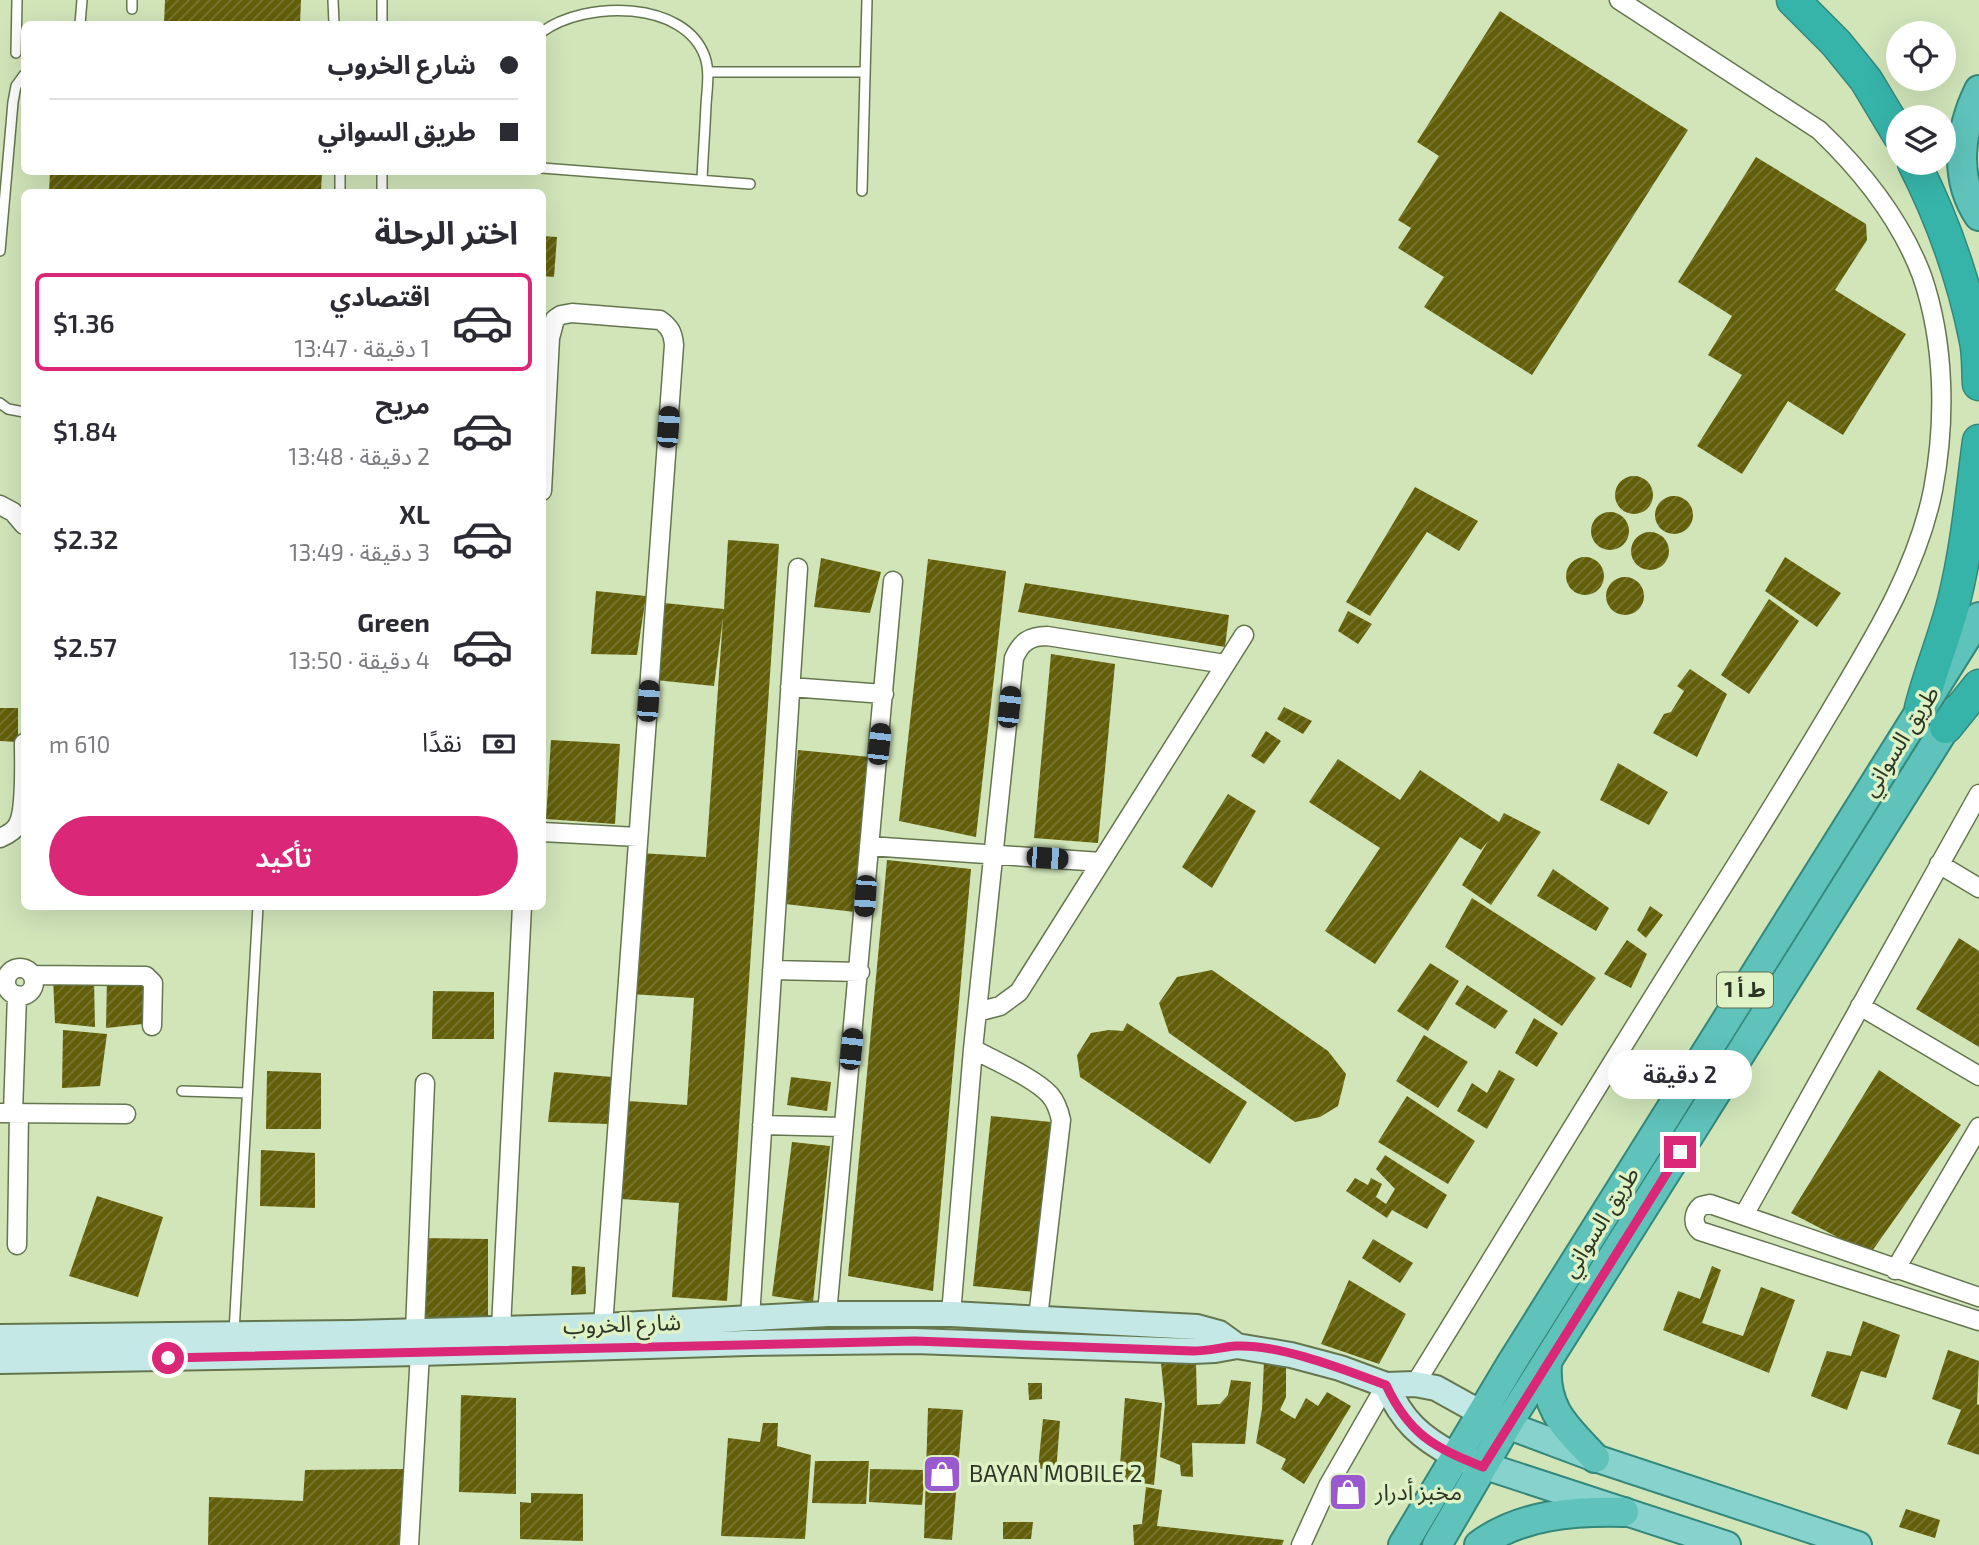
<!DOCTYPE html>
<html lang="ar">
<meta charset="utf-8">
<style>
:root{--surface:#fff;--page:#f2f2f3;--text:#2b2b33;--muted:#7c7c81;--line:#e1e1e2;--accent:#db2777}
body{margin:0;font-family:"Exo 2","Noto Sans Arabic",sans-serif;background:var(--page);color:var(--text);direction:rtl;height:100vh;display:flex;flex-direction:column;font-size:26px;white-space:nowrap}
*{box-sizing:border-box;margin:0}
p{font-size:23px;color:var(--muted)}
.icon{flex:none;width:38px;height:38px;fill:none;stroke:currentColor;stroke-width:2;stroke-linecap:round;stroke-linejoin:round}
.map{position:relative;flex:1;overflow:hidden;direction:ltr}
.details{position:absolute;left:21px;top:189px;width:525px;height:721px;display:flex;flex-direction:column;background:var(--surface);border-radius:10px;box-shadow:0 7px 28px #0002;direction:rtl}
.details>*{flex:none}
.banner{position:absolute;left:21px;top:21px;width:525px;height:154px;border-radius:10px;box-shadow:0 7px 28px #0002;direction:rtl;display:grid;align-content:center;height:154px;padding:0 28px;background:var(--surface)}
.controls{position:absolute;left:1886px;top:21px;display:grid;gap:14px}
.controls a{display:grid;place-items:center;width:70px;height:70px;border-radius:50%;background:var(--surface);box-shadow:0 7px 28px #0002;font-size:35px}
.end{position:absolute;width:32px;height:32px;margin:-16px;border:9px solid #db2777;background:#fff;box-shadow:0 0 0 4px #fff}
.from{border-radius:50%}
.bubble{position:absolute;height:49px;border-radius:24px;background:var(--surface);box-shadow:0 7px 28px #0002;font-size:23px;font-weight:600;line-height:49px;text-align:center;direction:rtl}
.car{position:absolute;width:21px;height:42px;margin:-21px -10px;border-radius:9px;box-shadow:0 0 5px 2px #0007;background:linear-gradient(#222 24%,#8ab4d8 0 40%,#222 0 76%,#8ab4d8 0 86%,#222 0)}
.banner b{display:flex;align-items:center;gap:24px;height:66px;font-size:26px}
.banner b+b{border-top:2px solid var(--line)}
.banner i{width:18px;height:18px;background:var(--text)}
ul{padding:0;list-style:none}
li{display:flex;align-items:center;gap:21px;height:98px;margin:0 14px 10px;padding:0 14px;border:4px solid transparent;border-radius:10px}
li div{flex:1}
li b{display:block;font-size:26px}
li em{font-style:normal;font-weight:600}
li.current{border-color:var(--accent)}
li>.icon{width:63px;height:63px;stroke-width:1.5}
h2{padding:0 28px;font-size:32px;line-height:84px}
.pay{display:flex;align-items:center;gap:18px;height:77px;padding:0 28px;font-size:26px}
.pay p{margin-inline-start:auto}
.primary-button{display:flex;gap:14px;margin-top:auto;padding:14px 28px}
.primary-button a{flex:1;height:80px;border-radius:42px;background:var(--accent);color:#fff;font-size:28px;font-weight:600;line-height:80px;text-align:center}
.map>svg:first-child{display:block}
</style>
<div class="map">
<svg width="1979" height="1545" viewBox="0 0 1979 1545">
<defs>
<pattern id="building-hatch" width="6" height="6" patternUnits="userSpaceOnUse" patternTransform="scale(1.75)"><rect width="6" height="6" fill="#625e09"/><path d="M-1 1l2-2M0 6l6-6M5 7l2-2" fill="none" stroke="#7a7736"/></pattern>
</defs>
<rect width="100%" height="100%" fill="#d1e5b9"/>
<path fill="url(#building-hatch)" d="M165,0H301L300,24H164Z
M1500,11L1688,130L1532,375L1424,307L1444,277L1398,248L1411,228L1398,220L1439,156L1417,142Z
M1756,157L1866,224L1867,240L1835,290L1906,334L1843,435L1788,401L1742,474L1697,446L1742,375L1708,355L1732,316L1678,282Z
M50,172H322L321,192H49Z
M542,236L557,237L554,277L542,276Z
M1615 495a19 19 0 1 1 38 0a19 19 0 1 1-38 0Z
M1415,487L1478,521L1459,551L1427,532L1370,616L1346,602Z
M1655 515a19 19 0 1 1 38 0a19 19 0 1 1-38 0Z
M1591 531a19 19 0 1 1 38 0a19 19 0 1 1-38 0Z
M1631 551a19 19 0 1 1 38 0a19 19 0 1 1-38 0Z
M728,540L779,544L727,1301L672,1297L679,1203L621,1199L628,1101L687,1105L694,998L630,994L639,853L706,857L723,618L714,686L655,680L664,603L724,609Z
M1566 576a19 19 0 1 1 38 0a19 19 0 1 1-38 0Z
M1785,557L1841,593L1817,627L1765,591Z
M821,558L881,572L870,613L814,607Z
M928,559L1006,571L976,837L899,821Z
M1606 596a19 19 0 1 1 38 0a19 19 0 1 1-38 0Z
M1025,583L1229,615L1225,647L1018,612Z
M596,591L646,596L637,655L591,654Z
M1769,599L1799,621L1749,694L1721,675Z
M1348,611L1372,624L1358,644L1338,631Z
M1051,654L1115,664L1098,843L1034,838Z
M1690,669L1727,694L1697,757L1653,733L1664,714L1671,712L1684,691L1677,686Z
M1284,707L1312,721L1303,734L1277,719Z
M0,708H18V742L0,741Z
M1266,731L1281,741L1264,764L1251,756Z
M551,740L620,744L615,824L546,819Z
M798,750L870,757L855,912L785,904Z
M1338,759L1400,800L1420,770L1499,822L1504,813L1541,832L1491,905L1462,885L1488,841L1481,850L1460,837L1375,964L1325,931L1380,848L1309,802Z
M1618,763L1668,792L1649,825L1600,800Z
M1228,794L1256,811L1212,888L1182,867Z
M887,860L971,869L933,1291L848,1276Z
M1553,869L1609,908L1596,931L1537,896Z
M1472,898L1596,978L1562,1026L1445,947Z
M1650,906L1663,915L1646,938L1637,930Z
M1959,938L1979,951V1047L1916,1009Z
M1627,940L1647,954L1631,988L1604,974Z
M1430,963L1459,981L1428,1031L1397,1011Z
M1212,970L1328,1051L1346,1074L1338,1106L1320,1117L1295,1122L1169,1033L1159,1003L1177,977Z
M53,977L94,980L95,1027L55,1023Z
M107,978L147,983L143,1024L106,1028Z
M1467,985L1508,1011L1495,1029L1455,1004Z
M433,991L494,992V1039H432Z
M1534,1018L1558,1033L1537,1067L1515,1053Z
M1127,1023L1247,1102L1210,1164L1080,1077L1077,1055L1091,1033L1109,1030L1123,1031Z
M63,1030L107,1034L100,1086L62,1088Z
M1424,1035L1468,1062L1438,1108L1396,1081Z
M1499,1070L1515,1079L1487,1129L1457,1111L1472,1083L1487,1093Z
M1879,1070L1961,1125L1870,1254L1791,1213Z
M267,1071L321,1073V1129H266Z
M554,1072L612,1077L609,1124L548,1122Z
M791,1077L831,1082L827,1111L787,1105Z
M1407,1096L1475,1141L1448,1184L1378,1142Z
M991,1116L1051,1122L1035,1292L973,1286Z
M792,1142L830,1146L813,1302L772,1296Z
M261,1150L315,1153V1208L260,1206Z
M1385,1155L1447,1195L1427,1229L1392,1210L1387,1218L1346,1191L1355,1178L1368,1185L1371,1178L1382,1184L1376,1197L1386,1204L1395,1189L1376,1169Z
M97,1196L163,1217L138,1297L69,1276Z
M422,1238L488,1239V1319H421Z
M1373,1239L1413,1263L1400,1283L1362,1258Z
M572,1266L585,1267L586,1294L571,1295Z
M1712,1266L1721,1270L1702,1323L1743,1336L1761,1287L1795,1300L1769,1373L1663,1330L1678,1291L1700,1299Z
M1349,1280L1406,1314L1379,1364L1321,1344Z
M1863,1321L1900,1335L1886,1378L1861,1371L1847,1410L1811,1396L1827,1351L1851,1356Z
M1948,1350L1979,1361L1977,1404L1979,1405V1455L1947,1444L1961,1410L1932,1399Z
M1264,1360L1286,1364V1397L1280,1410L1295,1419L1306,1398L1318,1406L1327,1392L1351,1406L1304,1484L1281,1469L1286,1459L1256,1443L1262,1409Z
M1196,1362L1197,1405L1220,1404L1228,1395L1231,1380L1251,1382L1245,1444L1192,1443L1193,1477L1181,1476L1180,1465L1160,1457L1165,1404L1161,1363Z
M1028,1383H1042V1399L1029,1400Z
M461,1395L516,1398V1494L459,1492Z
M1125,1398L1162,1403L1154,1485L1119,1479Z
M928,1408L963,1410L952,1540L924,1538Z
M1043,1419L1060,1421L1056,1472L1038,1468Z
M763,1423H778L777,1446L811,1455L805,1539L721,1536L728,1438L760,1442Z
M815,1461H869L866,1504L812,1503Z
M405,1469L400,1545H208L209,1497L303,1501L305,1470Z
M870,1469L925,1470L922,1505L869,1502Z
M1146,1487L1162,1490L1157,1526L1284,1540L1282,1545H1134L1133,1525L1142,1524Z
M531,1493L583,1494V1541L520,1539V1502L531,1503Z
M1906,1509L1940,1520L1935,1538L1899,1527Z
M1003,1522H1033L1031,1539H1003Z"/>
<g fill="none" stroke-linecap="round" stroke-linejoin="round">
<g stroke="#65764f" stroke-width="12">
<path id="service" d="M333,0L334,24
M382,0V24
M132,9V0
M80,24L82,0
M542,32C585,0 685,0 705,57C710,72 707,89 706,105C705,130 703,155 702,180
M16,53L17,0
M708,72H865
M542,168L750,184
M382,172V192
M862,191L867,0
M340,192V172
M0,251L13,102L16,86L24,75
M0,403L8,409L24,412
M182,1091L247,1093
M234,1332L258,906"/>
</g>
<g stroke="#65764f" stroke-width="21">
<path id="minor" d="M542,491L550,338L555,319L561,315L572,313L660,320C670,327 673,333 674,345L603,1326
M0,505L13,512L24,525
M790,687L884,694
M542,832L638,837
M0,838C7,835 15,831 18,824C26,810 24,761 24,743
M869,846L1101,862
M1939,864L1979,888
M6 982a14 14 0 1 1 28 0a14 14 0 1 1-28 0Z
M772,970L860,972
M32,975L146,976L153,983L152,1026
M1860,1006L1979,1076
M977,1012L1000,1006L1019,992L1244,635
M973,1049C993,1060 1035,1078 1050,1095C1056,1102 1059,1111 1061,1120L1038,1318
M0,1113L126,1114
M13,1113L17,995
M762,1125L843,1127
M1744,1215L1979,794
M17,1245L19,1113
M1895,1270L1979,1127
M1979,1297L1710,1204L1701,1206C1693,1213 1692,1224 1700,1231L1979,1321
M827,1314L893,581
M951,1314L973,1049L1014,658C1021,642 1030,636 1047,636L1225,664
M750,1318L798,568
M501,1328L522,906
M415,1331L425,1083
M1415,1384C1506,1237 1595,1089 1687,943C1736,866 1784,789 1831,710C1872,641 1917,570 1933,490C1946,421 1945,343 1922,276C1901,220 1862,171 1819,130L1619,0
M409,1545L420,1353
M1301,1545L1328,1486L1386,1385"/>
</g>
<g stroke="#65764f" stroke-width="28">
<path id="secondary" d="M0,1337L353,1333L603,1326L827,1314H951L1197,1327L1219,1333L1237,1346
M0,1361L420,1353L748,1343L915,1341L1193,1351L1215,1350L1237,1346L1291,1355L1340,1368L1386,1385L1415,1384L1436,1388L1481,1413
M1386,1385C1403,1422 1420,1437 1455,1456"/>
</g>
<g stroke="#34887b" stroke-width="30">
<path id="primary" d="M1489,1416L1507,1425L1595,1458L1858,1545
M1464,1459L1727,1545"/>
</g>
<g stroke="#34887b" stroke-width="32">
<path id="trunk" d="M1979,90C1960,129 1953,178 1979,216
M1547,1364C1544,1410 1566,1427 1595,1458
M1403,1545L1511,1364L1979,617
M1437,1545L1507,1425L1957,709
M1479,1545C1521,1514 1574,1511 1624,1512"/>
</g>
<g stroke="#34887b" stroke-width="35">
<path id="motorway" d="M1793,0L1836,43L1866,80L1899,135
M1914,163C1942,218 1964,280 1976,341C1979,355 1978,370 1979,384
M1921,708C1930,672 1945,637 1954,601C1967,549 1972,494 1979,441
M1946,727L1979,686"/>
</g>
<use href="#service" stroke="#fff" stroke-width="9"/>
<use href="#minor" stroke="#fff" stroke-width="18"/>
<use href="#secondary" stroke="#c3e8e6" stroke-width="24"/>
<use href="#primary" stroke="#87d2cc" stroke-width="26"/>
<use href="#trunk" stroke="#5fc3bb" stroke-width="28"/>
<use href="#motorway" stroke="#37b4aa" stroke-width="32"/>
</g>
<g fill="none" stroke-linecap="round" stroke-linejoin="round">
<path stroke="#db2777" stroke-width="9" d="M168,1358L915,1341L1193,1351C1208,1351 1222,1347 1236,1346C1280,1344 1345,1370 1386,1385C1409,1434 1433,1447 1483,1467L1680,1152"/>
</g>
<defs>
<g id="shop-square" transform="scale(2.0125)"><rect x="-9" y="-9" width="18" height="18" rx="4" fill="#9a59ce" stroke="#def2c6"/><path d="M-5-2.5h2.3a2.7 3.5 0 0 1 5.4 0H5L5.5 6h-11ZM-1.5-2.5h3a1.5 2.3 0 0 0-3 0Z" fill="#fff"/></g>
</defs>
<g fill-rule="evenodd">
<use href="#shop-square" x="942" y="1474"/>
<use href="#shop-square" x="1348" y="1492"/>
</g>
<g text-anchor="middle" stroke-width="7" stroke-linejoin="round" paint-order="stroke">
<rect fill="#def2c6" stroke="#626e55" stroke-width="2" x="1717" y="972.5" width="56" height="35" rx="5"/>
<g font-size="21" font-weight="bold" fill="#2d3524">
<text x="1745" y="997">ط أ 1</text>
</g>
<g font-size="23" fill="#2d3524" stroke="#def2c6">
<text transform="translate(1900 741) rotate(-58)" y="8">طريق السواني</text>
<text transform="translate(1600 1222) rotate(-58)" y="8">طريق السواني</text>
<text transform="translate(622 1324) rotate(-2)" y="8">شارع الخروب</text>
</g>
<g font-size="23" fill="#2d3524" stroke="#def2c6" text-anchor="start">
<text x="969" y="1482">BAYAN MOBILE 2</text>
<text x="1375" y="1500">مخبز أدرار</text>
</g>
</g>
</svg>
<div class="controls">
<a><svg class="icon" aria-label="locate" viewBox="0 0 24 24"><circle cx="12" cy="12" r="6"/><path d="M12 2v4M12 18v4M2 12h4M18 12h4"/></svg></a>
<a><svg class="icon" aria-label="layers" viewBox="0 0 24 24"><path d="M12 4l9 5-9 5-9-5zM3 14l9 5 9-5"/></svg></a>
</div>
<i class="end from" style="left:168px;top:1358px"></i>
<i class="end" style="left:1680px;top:1152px"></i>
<div class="bubble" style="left:1608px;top:1050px;width:144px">2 دقيقة</div>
<i class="car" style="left:668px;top:427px;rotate:4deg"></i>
<i class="car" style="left:648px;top:701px;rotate:4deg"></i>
<i class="car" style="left:1009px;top:707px;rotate:6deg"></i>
<i class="car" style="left:879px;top:744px;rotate:6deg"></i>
<i class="car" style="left:1047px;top:858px;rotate:94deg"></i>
<i class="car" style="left:865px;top:896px;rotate:184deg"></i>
<i class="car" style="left:851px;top:1049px;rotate:6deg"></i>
<div class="banner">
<b><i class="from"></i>شارع الخروب</b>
<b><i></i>طريق السواني</b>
</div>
<section class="details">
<h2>اختر الرحلة</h2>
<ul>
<li class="current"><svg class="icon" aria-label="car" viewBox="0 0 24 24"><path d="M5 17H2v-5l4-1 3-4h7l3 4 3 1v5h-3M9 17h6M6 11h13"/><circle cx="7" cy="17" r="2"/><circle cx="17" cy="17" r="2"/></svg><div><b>اقتصادي</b><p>1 دقيقة · 13:47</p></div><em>$1.36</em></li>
<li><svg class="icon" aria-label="car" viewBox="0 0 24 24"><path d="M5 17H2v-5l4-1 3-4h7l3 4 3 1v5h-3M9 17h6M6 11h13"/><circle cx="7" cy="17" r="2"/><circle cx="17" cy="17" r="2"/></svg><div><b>مريح</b><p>2 دقيقة · 13:48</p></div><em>$1.84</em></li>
<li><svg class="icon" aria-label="car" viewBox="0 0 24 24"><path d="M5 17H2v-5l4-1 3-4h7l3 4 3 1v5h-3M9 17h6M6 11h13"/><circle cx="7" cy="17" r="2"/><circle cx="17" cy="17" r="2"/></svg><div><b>XL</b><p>3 دقيقة · 13:49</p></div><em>$2.32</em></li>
<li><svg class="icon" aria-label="car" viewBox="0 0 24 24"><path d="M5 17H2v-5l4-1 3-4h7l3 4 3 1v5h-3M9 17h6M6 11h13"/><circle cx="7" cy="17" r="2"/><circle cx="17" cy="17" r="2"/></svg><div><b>Green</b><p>4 دقيقة · 13:50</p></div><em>$2.57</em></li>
</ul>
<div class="pay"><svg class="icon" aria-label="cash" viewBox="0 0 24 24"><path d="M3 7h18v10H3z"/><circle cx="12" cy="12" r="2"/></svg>نقدًا<p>610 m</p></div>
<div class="primary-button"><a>تأكيد</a></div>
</section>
</div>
